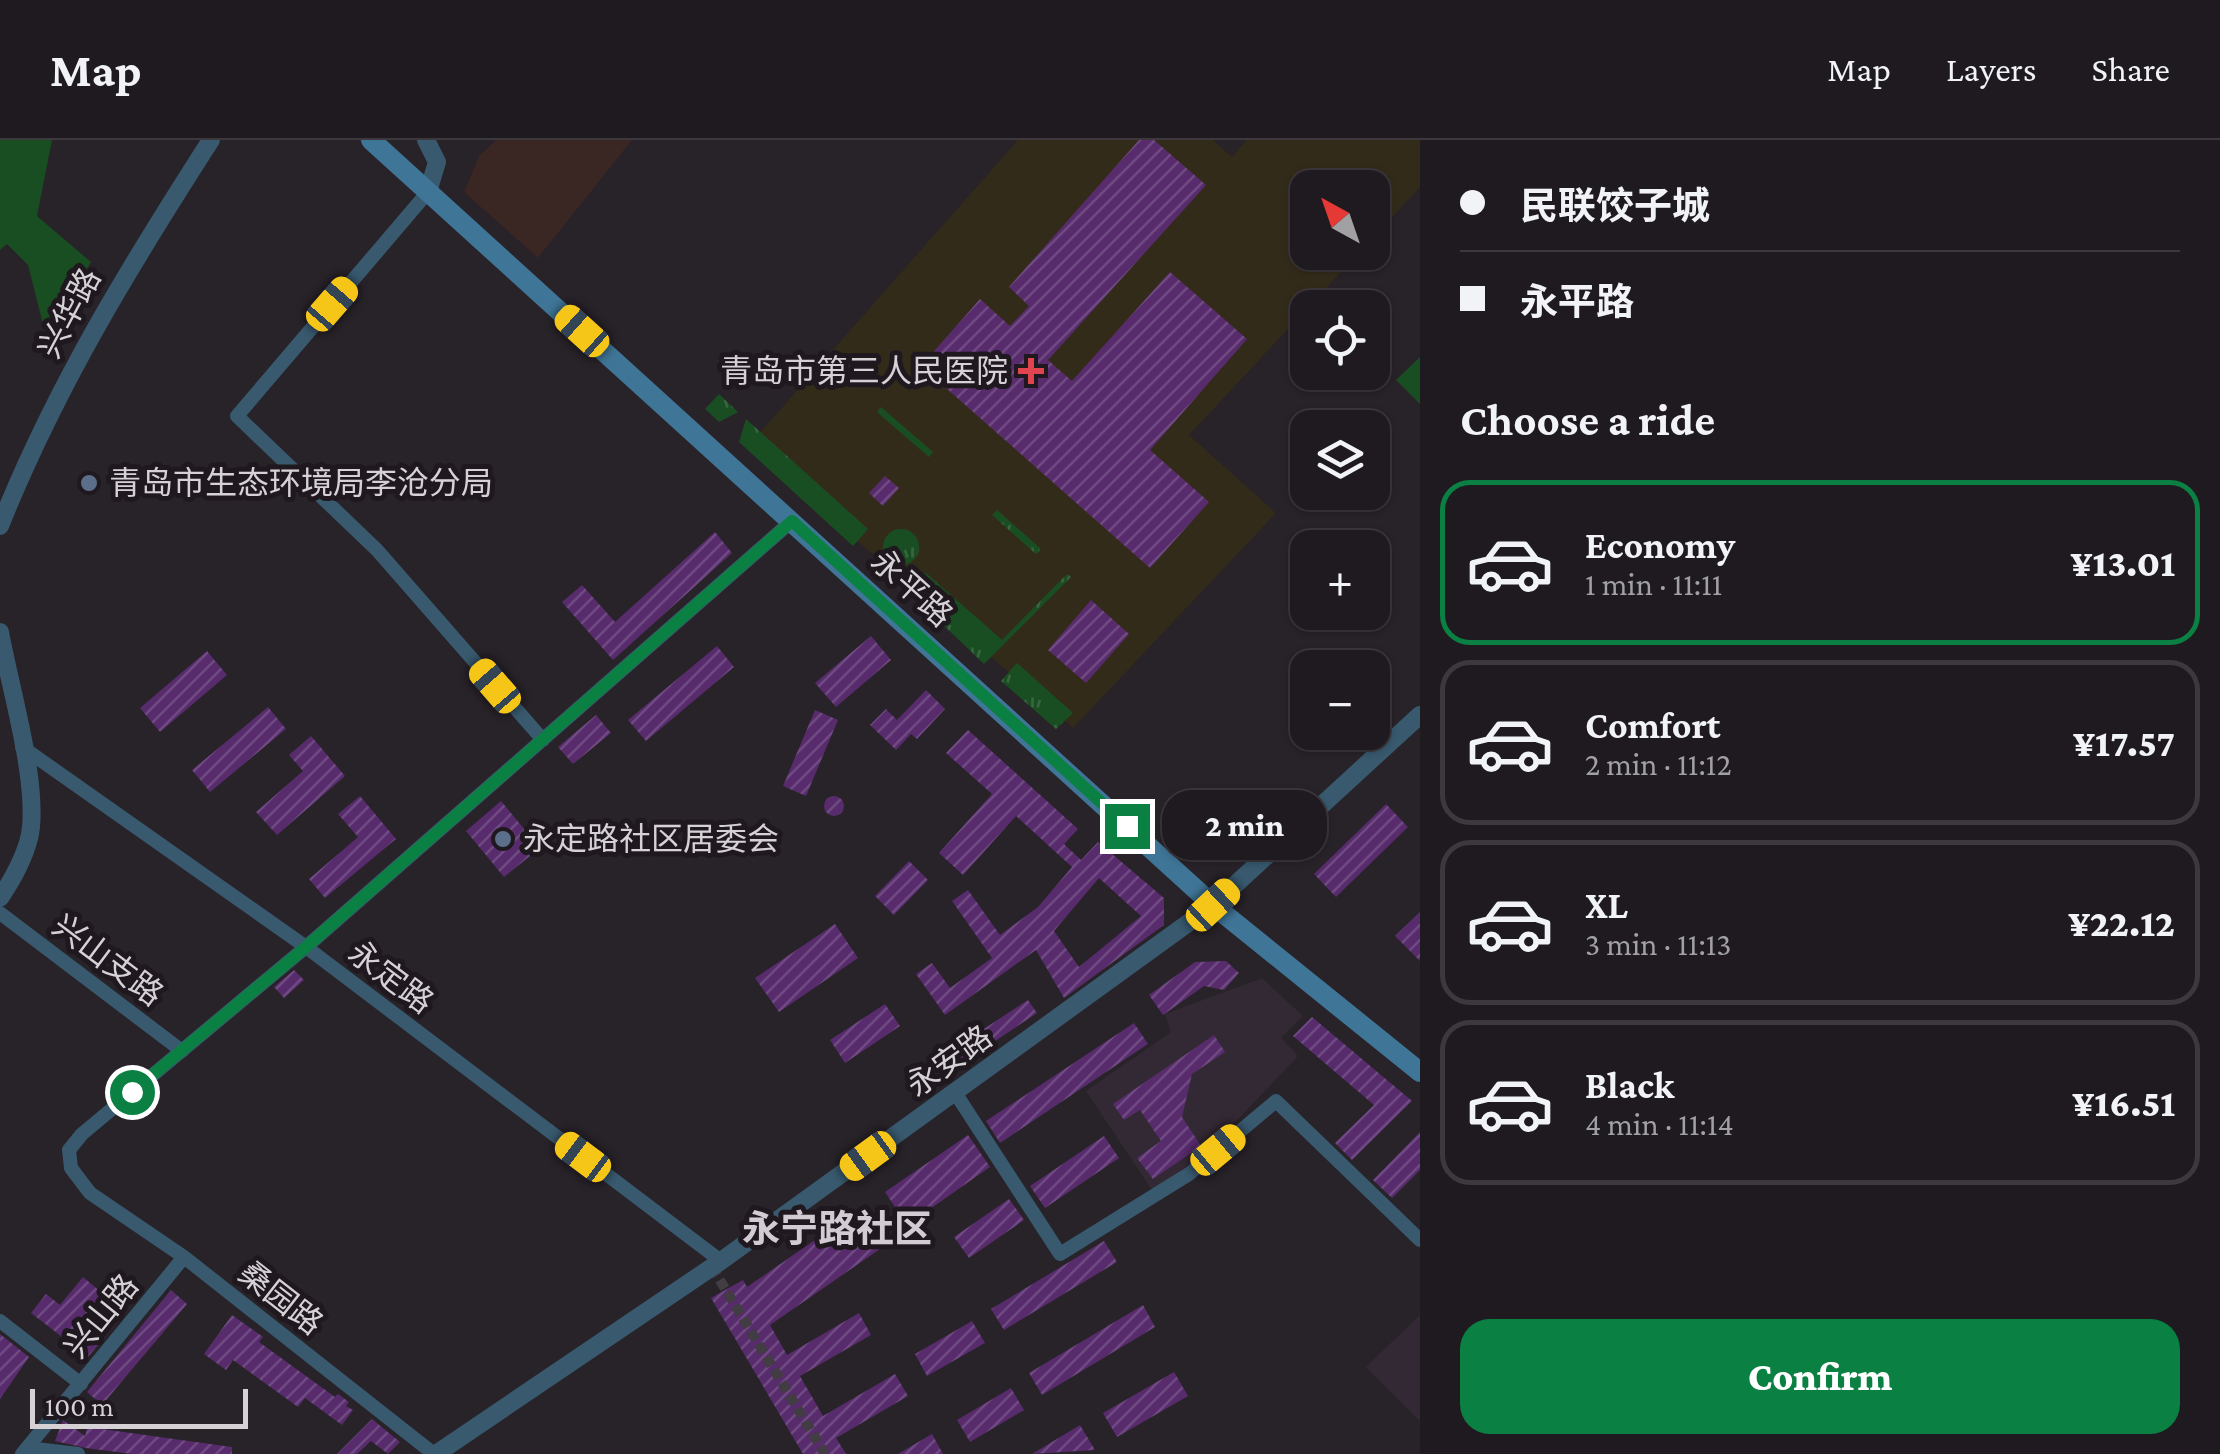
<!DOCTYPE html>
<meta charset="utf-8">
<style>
:root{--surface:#1e1a1f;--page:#262328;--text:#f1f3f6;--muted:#a1a1a4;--line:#3c383d;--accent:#0b8043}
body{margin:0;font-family:"Crimson Pro","Noto Sans SC",serif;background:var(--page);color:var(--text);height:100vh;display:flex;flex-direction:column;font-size:38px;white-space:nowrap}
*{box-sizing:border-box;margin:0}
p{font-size:32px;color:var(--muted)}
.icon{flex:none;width:55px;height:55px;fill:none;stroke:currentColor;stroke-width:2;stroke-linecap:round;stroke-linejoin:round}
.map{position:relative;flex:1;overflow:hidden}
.sheet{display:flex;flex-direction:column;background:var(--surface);width:800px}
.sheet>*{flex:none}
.hud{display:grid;align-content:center;height:220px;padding:0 40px;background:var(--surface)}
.needle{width:65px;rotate:320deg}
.controls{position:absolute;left:1290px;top:30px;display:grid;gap:20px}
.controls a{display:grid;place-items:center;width:100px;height:100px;border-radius:20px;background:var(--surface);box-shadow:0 2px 8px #0004,0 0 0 2px var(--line);font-size:50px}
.scale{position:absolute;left:30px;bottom:25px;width:218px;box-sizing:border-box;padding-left:10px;border:5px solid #d5d1d5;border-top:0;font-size:28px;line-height:35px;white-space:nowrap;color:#d5d1d5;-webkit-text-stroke:8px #1f191f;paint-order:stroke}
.end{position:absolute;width:45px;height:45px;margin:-22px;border:12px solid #0b8043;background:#fff;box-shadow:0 0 0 5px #fff}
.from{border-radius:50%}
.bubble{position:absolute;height:70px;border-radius:30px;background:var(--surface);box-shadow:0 2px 8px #0004,0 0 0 2px var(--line);font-size:32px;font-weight:800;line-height:70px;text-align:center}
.car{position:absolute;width:30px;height:60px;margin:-30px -15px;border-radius:12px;box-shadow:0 0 8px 2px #0007;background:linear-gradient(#f5c518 24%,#345 0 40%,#f5c518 0 76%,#345 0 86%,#f5c518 0)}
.hud b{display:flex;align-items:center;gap:35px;height:95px;font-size:38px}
.hud b+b{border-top:2px solid var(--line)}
.hud i{width:25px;height:25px;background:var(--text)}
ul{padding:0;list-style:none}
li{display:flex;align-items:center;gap:30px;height:165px;margin:0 20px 15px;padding:0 20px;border:5px solid var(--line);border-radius:30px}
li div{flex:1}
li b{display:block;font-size:38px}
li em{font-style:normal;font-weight:800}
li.selected{border-color:var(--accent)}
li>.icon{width:90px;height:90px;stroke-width:1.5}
h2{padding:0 40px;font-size:45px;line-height:120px}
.primary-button{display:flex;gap:20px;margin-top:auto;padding:20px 40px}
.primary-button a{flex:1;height:115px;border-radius:30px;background:var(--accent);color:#fff;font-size:40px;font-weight:800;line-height:115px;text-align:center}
header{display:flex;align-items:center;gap:60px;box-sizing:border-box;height:140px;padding:0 50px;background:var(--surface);border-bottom:2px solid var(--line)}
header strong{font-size:48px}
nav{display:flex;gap:55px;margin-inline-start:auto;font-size:35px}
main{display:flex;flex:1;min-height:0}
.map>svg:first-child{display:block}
</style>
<header>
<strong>Map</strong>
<nav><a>Map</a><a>Layers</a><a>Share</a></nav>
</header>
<main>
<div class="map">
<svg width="1420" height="1314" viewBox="0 0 1420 1314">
<defs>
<pattern id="grass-tufts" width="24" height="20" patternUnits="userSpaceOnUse" patternTransform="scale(2.5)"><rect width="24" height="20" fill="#184e21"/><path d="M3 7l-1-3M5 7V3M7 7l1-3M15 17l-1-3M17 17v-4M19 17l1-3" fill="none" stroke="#396640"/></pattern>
<pattern id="building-hatch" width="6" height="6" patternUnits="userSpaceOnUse" patternTransform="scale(2.5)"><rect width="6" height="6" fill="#582b6d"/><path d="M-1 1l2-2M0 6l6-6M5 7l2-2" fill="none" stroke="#6f4981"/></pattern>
</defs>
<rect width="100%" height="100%" fill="#282229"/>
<path fill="#332934" d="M1262,838L1303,876L1281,898L1298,916L1204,1015L1152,1050L1086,951L1171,892L1165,874Z
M1420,1175V1281L1366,1227Z"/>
<path fill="#3a2623" d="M496,0H632L538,118L464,52L479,16Z"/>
<path fill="#332b1a" d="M1018,0H1213L1232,17L1247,0H1420V47L1373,98L1372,48H1308V112L1359,113L1189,295L1276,373L1073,588L748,306Z"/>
<path fill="url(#grass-tufts)" d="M719,254L738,272L719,282L705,269Z
M881,267L933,312L929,317L877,272Z
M746,279L868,389L853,406L739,302Z
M997,370L1041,409L1036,414L992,375Z
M883 407a18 18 0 1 1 36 0a18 18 0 1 1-36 0Z
M926,433L1002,500L1067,434L1071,437L984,524L913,456V447Z
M1017,523L1073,573L1056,589L1001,541Z"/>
<path fill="#184e21" d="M0,0H52L37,76L91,122L46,196L28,125L7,104L0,110Z
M1420,217V264L1396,240Z"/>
<path fill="url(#building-hatch)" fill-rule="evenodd" d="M1139,0H1154L1206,45L1048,220L1072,241L1170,132L1247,199L1150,310L1209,362L1150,428L921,226L980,159L1010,186L1029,166L1009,147Z
M885,336L899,348L883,366L869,353Z
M715,392L732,413L613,520L562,462L582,445L615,482Z
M1091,460L1129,494L1086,543L1048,510Z
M871,496L891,520L836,567L815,543Z
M717,506L734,527L646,601L628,580Z
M207,511L227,535L160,592L140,568Z
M926,550L945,569L917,599L911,594L896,610L870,585L886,569L897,580Z
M268,567L286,589L210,652L192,630Z
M815,570L838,580L806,656L783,646Z
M596,575L611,593L573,624L558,607Z
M968,590L1078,689L1064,704L1081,720L1098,702L1164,758V785L1064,858L1036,810L945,875L916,834L932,823L950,848L992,818L952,761L968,750L1000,795L1038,767L1072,727L1016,676L963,735L939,713L992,654L946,613ZM1099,738L1141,776L1079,827L1054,791Z
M311,596L345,636L277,695L256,672L303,631L289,615Z
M360,656L396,699L325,758L309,739L358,697L338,674Z
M824 666a10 10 0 1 1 20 0a10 10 0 1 1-20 0Z
M501,661L540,708L504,737L466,691Z
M1386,664L1408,687L1336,757L1314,734Z
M909,721L928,740L894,775L875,756Z
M1420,772V821L1395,796Z
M835,784L858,818L779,872L755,838Z
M1226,821L1239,833L1224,850L1204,846L1163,875L1149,855L1195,822Z
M294,830L304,840L284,858L274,847Z
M1028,860L1037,873L953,929L944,915Z
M885,864L900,886L845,923L830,900Z
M1312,877L1412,961L1352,1020L1335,1003L1374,965L1293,896Z
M1134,883L1148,904L1000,1003L986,981Z
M1214,895L1225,912L1192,934L1182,977L1201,1006L1153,1039L1137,1018L1161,1001L1140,970L1124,980L1113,964Z
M1420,992V1030L1392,1058L1373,1040Z
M968,995L990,1027L907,1085L885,1052Z
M1104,996L1119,1018L1045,1068L1030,1046Z
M1009,1059L1024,1080L969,1118L954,1097Z
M854,1073L880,1109L770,1185L787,1215L859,1173L871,1195L800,1236L823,1276L895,1234L908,1256L836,1298L846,1314H803L711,1158L743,1140L747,1147Z
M1104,1101L1117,1122L1004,1190L991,1169Z
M83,1137L125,1172L88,1217L31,1173L46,1154L60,1165Z
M171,1150L187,1164L102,1265L87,1252Z
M1143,1165L1155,1187L1042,1255L1029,1233Z
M232,1175L263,1197L259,1202L335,1257L338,1254L349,1262L346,1266L353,1270L342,1285L305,1258L298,1267L233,1220L226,1230L204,1214Z
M972,1181L985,1203L927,1236L915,1214Z
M0,1194L29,1217L0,1259Z
M1174,1232L1188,1256L1117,1297L1103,1273Z
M1011,1248L1024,1270L970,1302L957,1280Z
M372,1279L400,1302L388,1314L371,1301L357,1314H337Z
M63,1280L85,1296L87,1287L232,1307V1314H132L86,1308L55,1301Z
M1080,1285L1095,1310L1032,1314Z
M932,1294L943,1314H898Z"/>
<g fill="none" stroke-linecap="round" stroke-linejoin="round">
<path stroke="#423c43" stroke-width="10" stroke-dasharray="10 5" stroke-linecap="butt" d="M712,1127L825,1314"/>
<path stroke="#38596e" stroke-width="14" d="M428,52L237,276L377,410L543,600
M22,607L306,807L721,1121
M0,773L182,911
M956,954L1060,1114L1189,1034L1276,961L1420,1100
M0,1181L81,1244
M28,1308L78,1314
M22,1314L184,1117
M434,1314L184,1117L90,1053L71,1028L69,1010L82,994L306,807L792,381"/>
<path stroke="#38596e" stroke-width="18" d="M426,0L437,22L428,52
M0,386C56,246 130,126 211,0
M0,492C10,547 36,633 31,687C29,710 13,739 0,758
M436,1314L721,1121L1213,765L1420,575"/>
<path stroke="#3f7597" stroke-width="20" d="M371,0L1213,765L1420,932"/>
</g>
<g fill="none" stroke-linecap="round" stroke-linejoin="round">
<path stroke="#0b8043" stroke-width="12" d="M132,952L306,807L792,381L1127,686"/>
</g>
<path fill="#e0444e" stroke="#1f191f" stroke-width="4" d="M1026 216h10v10h10v10h-10v10h-10v-10h-10v-10h10z"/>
<g fill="#5c6f8a" stroke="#1f191f" stroke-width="4">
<circle cx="89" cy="343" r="10"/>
<circle cx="503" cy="699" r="10"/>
</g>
<g text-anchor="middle" stroke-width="10" stroke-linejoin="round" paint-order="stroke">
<g font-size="32" fill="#d5d1d5" stroke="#1f191f">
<text transform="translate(69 173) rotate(-62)" y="11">兴华路</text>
<text transform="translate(912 448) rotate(42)" y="11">永平路</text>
<text transform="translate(108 820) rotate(37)" y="11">兴山支路</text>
<text transform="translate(391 837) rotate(37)" y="11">永定路</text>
<text transform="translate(949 921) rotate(-36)" y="11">永安路</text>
<text transform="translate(281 1158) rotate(38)" y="11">桑园路</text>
<text transform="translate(101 1176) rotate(-51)" y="11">兴山路</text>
</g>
<g font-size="32" fill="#d5d1d5" stroke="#1f191f" text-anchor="start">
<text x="1008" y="242" text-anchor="end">青岛市第三人民医院</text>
<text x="109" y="354">青岛市生态环境局李沧分局</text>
<text x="523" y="710">永定路社区居委会</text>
</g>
<g font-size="38" font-weight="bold" fill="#d2cbd3" stroke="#1f191f">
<text x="837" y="1102">永宁路社区</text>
</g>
</g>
</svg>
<div class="controls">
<a><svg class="needle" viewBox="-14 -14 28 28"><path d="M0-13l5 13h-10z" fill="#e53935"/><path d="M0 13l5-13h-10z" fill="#a1a1a4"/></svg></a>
<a><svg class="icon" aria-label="locate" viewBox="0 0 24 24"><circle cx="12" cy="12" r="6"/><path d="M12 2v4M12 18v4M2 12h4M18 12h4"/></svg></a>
<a><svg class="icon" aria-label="layers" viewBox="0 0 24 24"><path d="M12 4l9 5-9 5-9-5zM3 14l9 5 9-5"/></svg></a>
<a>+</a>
<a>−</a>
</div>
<div class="scale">100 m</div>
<i class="end from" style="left:132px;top:952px"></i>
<i class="end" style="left:1127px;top:686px"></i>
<div class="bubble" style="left:1162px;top:650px;width:165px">2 min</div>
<i class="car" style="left:332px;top:164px;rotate:41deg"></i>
<i class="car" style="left:582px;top:191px;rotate:312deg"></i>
<i class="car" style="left:495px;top:546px;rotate:319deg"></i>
<i class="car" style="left:1213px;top:765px;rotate:47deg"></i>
<i class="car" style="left:1218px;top:1010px;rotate:50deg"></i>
<i class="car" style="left:868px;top:1016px;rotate:234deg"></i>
<i class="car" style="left:583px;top:1017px;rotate:307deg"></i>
</div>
<section class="sheet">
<div class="hud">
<b><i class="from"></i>民联饺子城</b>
<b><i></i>永平路</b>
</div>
<h2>Choose a ride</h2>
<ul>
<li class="selected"><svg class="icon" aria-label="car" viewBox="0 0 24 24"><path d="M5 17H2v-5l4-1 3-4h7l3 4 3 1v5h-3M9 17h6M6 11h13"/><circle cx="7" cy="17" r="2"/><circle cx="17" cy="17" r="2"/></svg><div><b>Economy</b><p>1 min · 11:11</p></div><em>¥13.01</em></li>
<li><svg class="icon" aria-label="car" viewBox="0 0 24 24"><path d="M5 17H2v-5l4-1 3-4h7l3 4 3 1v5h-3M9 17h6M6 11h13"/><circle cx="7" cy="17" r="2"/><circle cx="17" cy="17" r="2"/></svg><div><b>Comfort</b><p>2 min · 11:12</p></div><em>¥17.57</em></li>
<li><svg class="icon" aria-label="car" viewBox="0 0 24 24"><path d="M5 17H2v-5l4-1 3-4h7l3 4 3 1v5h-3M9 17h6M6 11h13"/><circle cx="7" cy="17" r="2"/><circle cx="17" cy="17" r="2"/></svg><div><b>XL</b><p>3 min · 11:13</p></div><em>¥22.12</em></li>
<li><svg class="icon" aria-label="car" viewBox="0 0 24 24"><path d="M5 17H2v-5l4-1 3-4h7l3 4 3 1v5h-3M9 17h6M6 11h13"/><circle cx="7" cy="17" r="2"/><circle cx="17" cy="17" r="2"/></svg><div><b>Black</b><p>4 min · 11:14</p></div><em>¥16.51</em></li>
</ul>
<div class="primary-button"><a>Confirm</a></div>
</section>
</main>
